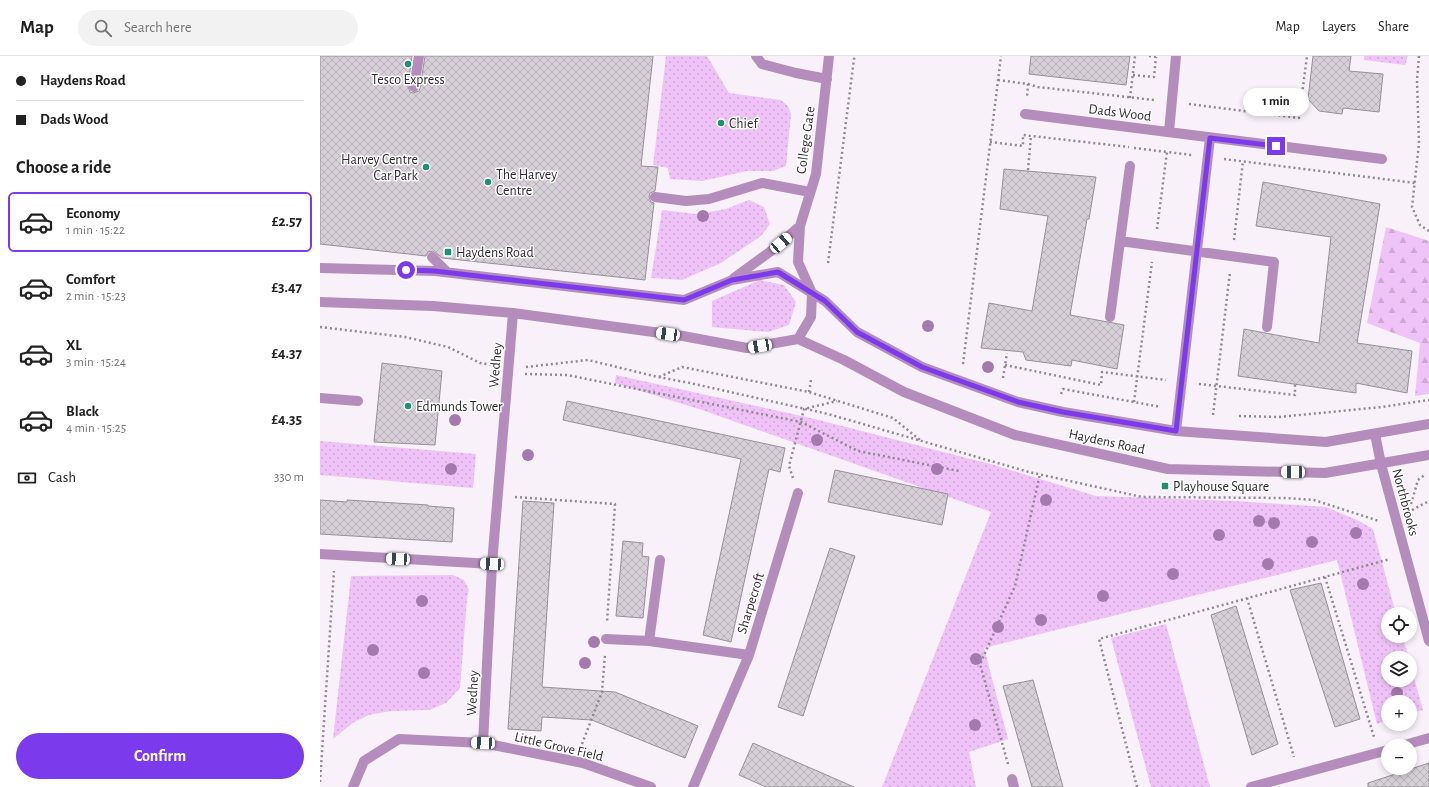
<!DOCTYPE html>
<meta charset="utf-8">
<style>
:root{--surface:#fff;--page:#f2f2f2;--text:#222;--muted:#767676;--line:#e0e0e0;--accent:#7c3aed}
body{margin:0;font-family:"Alegreya Sans",sans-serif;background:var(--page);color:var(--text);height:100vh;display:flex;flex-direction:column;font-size:15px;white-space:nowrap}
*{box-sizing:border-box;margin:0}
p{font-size:13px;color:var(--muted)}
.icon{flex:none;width:22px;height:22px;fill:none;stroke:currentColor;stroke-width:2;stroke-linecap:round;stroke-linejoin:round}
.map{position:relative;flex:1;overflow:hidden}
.drawer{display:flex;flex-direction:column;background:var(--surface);width:320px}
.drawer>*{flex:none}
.guide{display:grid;align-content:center;height:88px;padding:0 16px;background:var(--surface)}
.buttons{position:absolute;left:1061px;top:551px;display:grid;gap:8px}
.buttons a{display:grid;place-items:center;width:36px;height:36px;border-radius:50%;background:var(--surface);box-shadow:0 2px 6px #0003;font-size:20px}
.end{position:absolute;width:18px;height:18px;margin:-9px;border:5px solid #7c3aed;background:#fff;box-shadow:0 0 0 2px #fff}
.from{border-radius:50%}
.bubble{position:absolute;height:28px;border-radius:14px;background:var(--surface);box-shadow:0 2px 6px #0003;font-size:13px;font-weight:700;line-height:28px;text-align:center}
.car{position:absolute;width:12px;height:24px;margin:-12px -6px;border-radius:5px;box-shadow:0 0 3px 1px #0007;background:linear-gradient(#fff 24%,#345 0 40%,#fff 0 76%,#345 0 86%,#fff 0)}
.guide b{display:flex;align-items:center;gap:14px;height:38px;font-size:15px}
.guide b+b{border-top:1px solid var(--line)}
.guide i{width:10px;height:10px;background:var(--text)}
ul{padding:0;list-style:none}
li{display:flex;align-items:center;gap:12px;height:60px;margin:0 8px 6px;padding:0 8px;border:2px solid transparent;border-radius:6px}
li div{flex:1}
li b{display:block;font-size:15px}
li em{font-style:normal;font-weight:700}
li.on{border-color:var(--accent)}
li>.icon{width:36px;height:36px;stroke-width:1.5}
h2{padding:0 16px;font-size:18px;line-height:48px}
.pay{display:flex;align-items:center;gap:10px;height:44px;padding:0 16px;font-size:15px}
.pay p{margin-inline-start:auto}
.cta{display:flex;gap:8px;margin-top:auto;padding:8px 16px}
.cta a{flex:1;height:46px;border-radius:24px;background:var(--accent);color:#fff;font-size:16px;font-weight:700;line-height:46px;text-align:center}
header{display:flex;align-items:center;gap:24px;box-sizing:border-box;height:56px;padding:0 20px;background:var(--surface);border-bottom:1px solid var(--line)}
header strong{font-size:19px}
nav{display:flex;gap:22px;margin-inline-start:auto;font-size:14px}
.search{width:280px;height:36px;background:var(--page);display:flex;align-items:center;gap:10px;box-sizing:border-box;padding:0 14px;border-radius:22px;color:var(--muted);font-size:15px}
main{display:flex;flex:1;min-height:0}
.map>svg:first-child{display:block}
</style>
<header>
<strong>Map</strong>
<div class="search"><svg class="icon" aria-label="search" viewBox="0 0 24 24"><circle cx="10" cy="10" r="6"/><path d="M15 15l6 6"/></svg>Search here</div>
<nav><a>Map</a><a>Layers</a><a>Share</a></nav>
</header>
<main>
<section class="drawer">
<div class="guide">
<b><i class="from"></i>Haydens Road</b>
<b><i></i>Dads Wood</b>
</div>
<h2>Choose a ride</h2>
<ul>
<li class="on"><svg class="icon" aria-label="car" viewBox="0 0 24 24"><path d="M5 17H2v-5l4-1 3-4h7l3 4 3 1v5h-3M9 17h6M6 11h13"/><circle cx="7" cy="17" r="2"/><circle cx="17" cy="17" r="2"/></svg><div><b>Economy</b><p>1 min · 15:22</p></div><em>£2.57</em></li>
<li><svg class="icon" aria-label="car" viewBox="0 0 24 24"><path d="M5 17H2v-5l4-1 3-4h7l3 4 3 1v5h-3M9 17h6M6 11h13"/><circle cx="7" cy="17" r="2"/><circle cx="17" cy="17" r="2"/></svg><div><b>Comfort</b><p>2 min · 15:23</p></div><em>£3.47</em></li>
<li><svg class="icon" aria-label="car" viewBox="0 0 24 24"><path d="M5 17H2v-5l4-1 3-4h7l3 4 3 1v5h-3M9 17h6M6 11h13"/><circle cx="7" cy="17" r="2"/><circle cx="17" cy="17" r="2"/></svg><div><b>XL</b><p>3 min · 15:24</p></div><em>£4.37</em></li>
<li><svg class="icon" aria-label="car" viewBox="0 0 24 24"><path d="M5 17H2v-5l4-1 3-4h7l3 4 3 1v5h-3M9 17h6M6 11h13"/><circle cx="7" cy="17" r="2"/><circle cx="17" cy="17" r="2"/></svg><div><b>Black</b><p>4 min · 15:25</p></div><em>£4.35</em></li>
</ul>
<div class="pay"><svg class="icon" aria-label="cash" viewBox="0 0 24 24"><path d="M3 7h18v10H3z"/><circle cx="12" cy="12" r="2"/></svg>Cash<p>330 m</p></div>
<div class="cta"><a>Confirm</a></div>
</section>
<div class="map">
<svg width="1109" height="731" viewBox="0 0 1109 731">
<defs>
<pattern id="grass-dots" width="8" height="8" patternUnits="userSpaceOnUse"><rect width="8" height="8" fill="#efc3f8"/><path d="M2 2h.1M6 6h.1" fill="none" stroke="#cda8d5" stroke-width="1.8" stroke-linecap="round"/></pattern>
<pattern id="forest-firs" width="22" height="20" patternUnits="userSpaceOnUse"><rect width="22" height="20" fill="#efc3f8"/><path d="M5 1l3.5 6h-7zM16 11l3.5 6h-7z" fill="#cda8d5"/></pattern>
<pattern id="building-cross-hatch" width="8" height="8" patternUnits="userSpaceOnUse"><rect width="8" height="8" fill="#d6cfd7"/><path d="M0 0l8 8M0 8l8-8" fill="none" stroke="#b8b2b9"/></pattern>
</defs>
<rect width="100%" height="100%" fill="#f8f1f9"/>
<path fill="url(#grass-dots)" d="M346,0H387L409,37L461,44L468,50L471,58L466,110L453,115H427L382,125L350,123L348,112L333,109Z
M1044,0H1088L1085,9L1044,4Z
M429,144L444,151L450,168L441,180L401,207L362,224L331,222L342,154L376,158L406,153Z
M440,224L464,229L476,246L469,269L448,276L392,271V245Z
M296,319L495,363L674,409L776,440L915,445L1006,451L1039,465L1053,473L1076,558H1068V580H1082L1089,602H1068V624H1090V607L1103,654L1090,657V646H1068V664L1057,668L1017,504L664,592L688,683L649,696L656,731H562L671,456L382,354L295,327Z
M0,385L156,398L153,432L0,419Z
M133,519L144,524L149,534L147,543L140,632L126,647L109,654L71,655L49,659L34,666L13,683L31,520Z
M846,568L890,731H831L791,582Z"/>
<path fill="url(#forest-firs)" d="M1066,171L1109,185V338L1095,340L1100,287L1047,267Z"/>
<path fill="url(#building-cross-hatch)" stroke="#969097" d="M0,0H92L88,30L90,36L93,37L99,35L100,32L105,0H333L321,110L338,111L335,135L330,137L329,141L331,146L334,147L325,224L122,202L113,195L108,196L106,200L0,188Z
M711,0H810L806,29L709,18Z
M993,0H1031L1029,15L1063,18L1059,56L1023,52L1022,58L999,55L988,43Z
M684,113L776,121L769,163H767L750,259L804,269L797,313L752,304L751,310L706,304L703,296L661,292L669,247L712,255L728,160L680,153Z
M943,126L1060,148L1037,287L1092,295L1087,337L1036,327V337L918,320L924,273L999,287L1011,181L936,170Z
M62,307L122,315L115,389L54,386Z
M247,345L465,392L460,416L449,413L411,586L383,579L421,403L243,364Z
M515,414L628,438L622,469L508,446Z
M0,444L27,446V444L108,449V450L134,452L132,486L0,478Z
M203,445L234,447L222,631L295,636L378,670L365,702L272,664L222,661L221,675L188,673Z
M303,485L323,487L322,500L329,501L323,562L296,560Z
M510,492L535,500L483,660L458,651Z
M1001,527L1040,663L1015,671L970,534Z
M916,550L958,688L932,699L891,559Z
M713,624L743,731H712L683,630Z
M433,687L534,731H446L419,719Z
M1109,707V731H1048V727Z"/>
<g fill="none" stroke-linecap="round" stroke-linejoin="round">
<path stroke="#8e898f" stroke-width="2.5" stroke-dasharray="2 3" stroke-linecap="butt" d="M829,0L837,1
M1099,0L1097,24L1099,87L1092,151L1100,169L1109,175
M813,19L834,21L836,1
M678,24L708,28L707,41
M708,28L718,31L834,44
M810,42L815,0
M869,48L979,62L987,0
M670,86L703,90V79L809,91
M814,92L847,96
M904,103L1095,127
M708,114L711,80
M837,173L847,96L872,99
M914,184L923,105
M508,207L534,3L536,0
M0,271L85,281L128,291L160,307L172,309
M643,308L681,0
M685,309L781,329L782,316L846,324
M206,311L268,304L338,321L370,327L508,358L709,416L822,441L966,442L994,444L1059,465
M205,318L247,319L481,366L538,395L639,415
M339,321L362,311L489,336L573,362L600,384
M683,322L687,297
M879,328L975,339V328
M489,336L491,324
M741,338L743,333L841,351
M814,346L832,206
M893,359L910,216
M919,360L959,361L1062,351L1109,344
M473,422L469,410L484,353L517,345
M195,441L295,448L287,566
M1091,448L1098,424L1106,418
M1092,454L1109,445
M1005,521L1054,681
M927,542L974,701
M262,688L282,636L285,599
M688,708L660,608L695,530L720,418
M0,726L14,515
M817,731L779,583L1070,503"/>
<path stroke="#b48dbc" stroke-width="10" d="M436,0L442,8L476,17L507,23
M94,31L99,0
M705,58L1062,103
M849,76L856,0
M335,141L366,145L389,143L442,127L490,136
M480,170L496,118L509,0
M800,185L954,206L947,271
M112,201L127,216
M0,212L115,215L364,244L412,224L458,216L505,245L537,276L602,311L698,346L743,356L856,375L1006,386L1109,368
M414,222L451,195L480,170L478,206L492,237L491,261L478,283
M0,246L113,250L193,257L363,280L427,292L478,283L524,304L584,336L695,379L848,413L1005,417L1109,399
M790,261L810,110
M0,342L38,345
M856,375L890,82
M1055,378L1061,408L1109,585
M0,498L172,508
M340,504L329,585L429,599
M286,583L329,585
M163,687L263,707L331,731
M1081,690L1109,682
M692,723L694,731
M33,731L44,705L79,683L163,687L172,508L193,257
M373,731L429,599L478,437
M931,731L1068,694"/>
</g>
<g fill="#a479ad">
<circle cx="383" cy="160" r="6"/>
<circle cx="608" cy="270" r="6"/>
<circle cx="668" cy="311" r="6"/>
<circle cx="135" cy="364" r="6"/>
<circle cx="497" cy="384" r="6"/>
<circle cx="208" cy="399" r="6"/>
<circle cx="131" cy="413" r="6"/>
<circle cx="617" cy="413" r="6"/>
<circle cx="726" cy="444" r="6"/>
<circle cx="939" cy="465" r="6"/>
<circle cx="954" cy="467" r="6"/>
<circle cx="1036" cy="477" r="6"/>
<circle cx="899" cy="479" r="6"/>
<circle cx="992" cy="486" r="6"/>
<circle cx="948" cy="508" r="6"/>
<circle cx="853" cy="518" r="6"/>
<circle cx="1043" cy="528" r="6"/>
<circle cx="783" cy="540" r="6"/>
<circle cx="102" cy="545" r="6"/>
<circle cx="721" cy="564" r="6"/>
<circle cx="678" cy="571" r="6"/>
<circle cx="274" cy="586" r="6"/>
<circle cx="53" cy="594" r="6"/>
<circle cx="656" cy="603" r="6"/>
<circle cx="265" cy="607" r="6"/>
<circle cx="104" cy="617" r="6"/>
<circle cx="1077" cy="637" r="6"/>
<circle cx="655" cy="669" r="6"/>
</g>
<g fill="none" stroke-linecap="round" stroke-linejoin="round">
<path stroke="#7c3aed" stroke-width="5" d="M86,214L115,215L364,244L412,224L458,216L505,245L537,276L602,311L698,346L743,356L856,375L890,82L956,90"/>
</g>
<g fill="#1d9174" stroke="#fff" stroke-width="1.5">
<circle cx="88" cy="8" r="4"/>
<circle cx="401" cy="67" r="4"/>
<circle cx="106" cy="111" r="4"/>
<circle cx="168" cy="126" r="4"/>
<rect x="124" y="192" width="8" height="8" rx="2"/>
<circle cx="88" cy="350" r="4"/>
<rect x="841" y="426" width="8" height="8" rx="2"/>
</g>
<g text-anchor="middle" stroke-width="3" stroke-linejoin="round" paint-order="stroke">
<g font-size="14" fill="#2f2c2f" stroke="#fff" text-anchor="start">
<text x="88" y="28" text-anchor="middle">Tesco Express</text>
<text x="409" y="72">Chief</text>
<text x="98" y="108" text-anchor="end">Harvey Centre<tspan x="98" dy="16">Car Park</tspan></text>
<text x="176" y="123">The Harvey<tspan x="176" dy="16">Centre</tspan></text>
<text x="136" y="201">Haydens Road</text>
<text x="96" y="355">Edmunds Tower</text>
<text x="853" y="435">Playhouse Square</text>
</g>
<g font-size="14" fill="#2f2c2f" stroke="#fff">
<text transform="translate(800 56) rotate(7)" y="5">Dads Wood</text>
<text transform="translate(485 84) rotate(-82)" y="5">College Gate</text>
<text transform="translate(175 309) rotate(-85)" y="5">Wedhey</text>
<text transform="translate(787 385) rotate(12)" y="5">Haydens Road</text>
<text transform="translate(1086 446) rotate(75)" y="5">Northbrooks</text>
<text transform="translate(430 547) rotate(-73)" y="5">Sharpecroft</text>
<text transform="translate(152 637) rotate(-87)" y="5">Wedhey</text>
<text transform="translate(239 690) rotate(13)" y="5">Little Grove Field</text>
</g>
</g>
</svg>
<div class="buttons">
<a><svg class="icon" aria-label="locate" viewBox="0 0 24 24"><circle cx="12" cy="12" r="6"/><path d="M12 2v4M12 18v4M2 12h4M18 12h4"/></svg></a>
<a><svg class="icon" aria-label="layers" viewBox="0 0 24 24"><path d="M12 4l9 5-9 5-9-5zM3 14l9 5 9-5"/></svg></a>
<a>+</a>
<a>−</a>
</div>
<i class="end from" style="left:86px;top:214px"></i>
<i class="end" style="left:956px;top:90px"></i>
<div class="bubble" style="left:923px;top:32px;width:66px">1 min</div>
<i class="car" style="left:461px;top:187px;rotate:49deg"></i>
<i class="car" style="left:348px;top:278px;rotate:278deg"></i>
<i class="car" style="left:440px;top:290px;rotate:260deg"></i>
<i class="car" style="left:973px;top:416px;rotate:271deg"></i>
<i class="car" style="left:78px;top:503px;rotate:273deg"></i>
<i class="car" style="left:172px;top:508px;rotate:273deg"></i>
<i class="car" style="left:163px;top:687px;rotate:273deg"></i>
</div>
</main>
